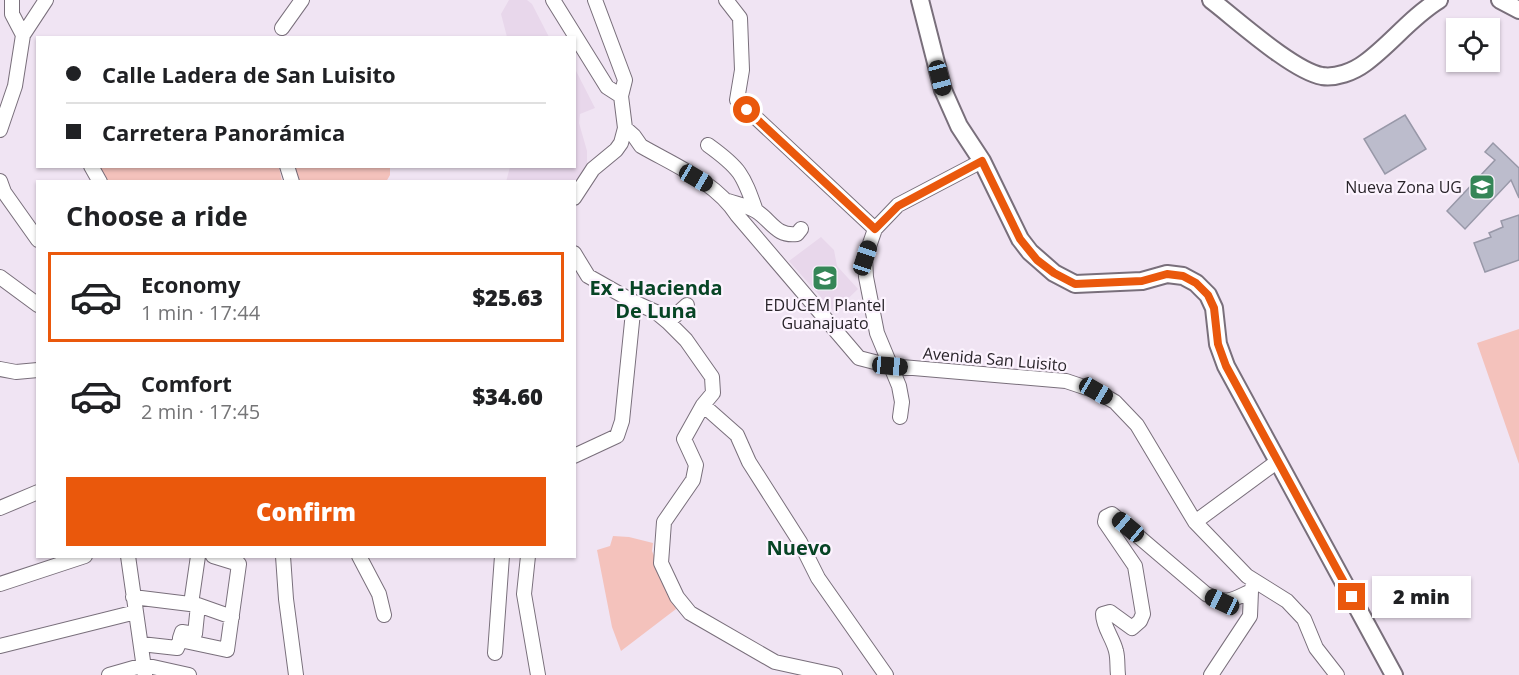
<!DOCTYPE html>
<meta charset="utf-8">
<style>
:root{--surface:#fff;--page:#f6f6f6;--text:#202124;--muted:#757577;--line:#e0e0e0;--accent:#ea580c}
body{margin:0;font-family:"Open Sans",sans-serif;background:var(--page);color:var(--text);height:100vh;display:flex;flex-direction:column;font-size:22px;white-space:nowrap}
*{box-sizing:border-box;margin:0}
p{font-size:20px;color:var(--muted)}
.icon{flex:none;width:33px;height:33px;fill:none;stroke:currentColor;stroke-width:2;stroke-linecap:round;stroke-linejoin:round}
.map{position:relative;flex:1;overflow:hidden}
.sheet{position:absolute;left:36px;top:180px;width:540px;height:378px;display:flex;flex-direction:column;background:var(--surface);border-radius:0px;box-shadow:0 2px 4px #0004}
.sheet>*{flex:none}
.guide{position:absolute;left:36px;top:36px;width:540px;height:132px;border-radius:0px;box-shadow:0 2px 4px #0004;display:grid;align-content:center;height:132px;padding:0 30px;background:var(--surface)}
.fabs{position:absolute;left:1446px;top:18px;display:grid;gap:12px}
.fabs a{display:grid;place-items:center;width:54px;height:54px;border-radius:0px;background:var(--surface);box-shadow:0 2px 4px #0004;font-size:30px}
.end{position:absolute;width:27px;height:27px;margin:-14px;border:8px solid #ea580c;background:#fff;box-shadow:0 0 0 3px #fff}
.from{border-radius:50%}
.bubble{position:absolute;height:42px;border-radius:0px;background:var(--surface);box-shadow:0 2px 4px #0004;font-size:20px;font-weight:800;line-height:42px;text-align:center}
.car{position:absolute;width:18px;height:36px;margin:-18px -9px;border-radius:8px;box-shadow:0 0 4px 2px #0007;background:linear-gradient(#222 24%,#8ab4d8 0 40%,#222 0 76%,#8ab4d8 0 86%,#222 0)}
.guide b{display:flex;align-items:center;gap:21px;height:57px;font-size:22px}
.guide b+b{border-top:2px solid var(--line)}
.guide i{width:15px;height:15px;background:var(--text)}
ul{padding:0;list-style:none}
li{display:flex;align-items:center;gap:18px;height:90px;margin:0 12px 9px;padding:0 18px;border:3px solid transparent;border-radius:0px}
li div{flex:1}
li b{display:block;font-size:22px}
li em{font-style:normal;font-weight:800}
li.current{border-color:var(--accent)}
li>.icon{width:54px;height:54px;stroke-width:1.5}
h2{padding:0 30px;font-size:27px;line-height:72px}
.primary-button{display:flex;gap:12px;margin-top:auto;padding:12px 30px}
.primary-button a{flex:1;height:69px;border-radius:0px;background:var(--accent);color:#fff;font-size:24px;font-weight:800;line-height:69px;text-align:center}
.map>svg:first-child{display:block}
</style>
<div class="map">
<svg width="1519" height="675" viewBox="0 0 1519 675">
<rect width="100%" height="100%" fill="#f0e4f3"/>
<path fill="#e8d7eb" d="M509,0H527L532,4L549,37H507L501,14Z
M575,69L595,108L580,114L579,123L587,151V165L575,190L574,182H506L510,167L574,166Z
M821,237L834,250L837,266L858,289L834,312L789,261Z"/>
<path fill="#f4c2bc" d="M96,167H279L282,181H107Z
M294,167H390V175L386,182L298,181Z
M1519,329V464L1477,343Z
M613,536L629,537L653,543L652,551L676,609L621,651L612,627L597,550L610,546Z"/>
<path fill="#bcbccc" stroke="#9898a8" stroke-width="1.5" d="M1405,115L1426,149L1385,174L1364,139Z
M1493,143L1519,168V198L1511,180L1465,229L1447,211L1495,160L1485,152Z
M1519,215V260L1485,272L1474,243L1491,237L1489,233L1503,227L1501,221Z"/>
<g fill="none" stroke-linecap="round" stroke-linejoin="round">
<g stroke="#796f7b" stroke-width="16">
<path id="minor" d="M553,0L607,87L621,96
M726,0L740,18L742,70L737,100L875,229
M282,28L302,0
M23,35L46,0
M625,128L634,136L641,146C674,165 716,182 737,215L859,358L890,366L1066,381L1096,391L1115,402L1137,425L1195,522L1247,576L1287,601L1304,619L1316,648L1337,675
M0,130L15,86L23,35L12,14V0
M708,145C740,168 743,174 756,211
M91,166L100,182
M287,166L292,182
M0,181L4,192L38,240
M574,198L593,169L616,150L621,143L625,128L621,96L625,80L595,0
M728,201C737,204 748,206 756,211C771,220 776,237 797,234L801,229
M574,253L588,276L634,302L656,312L668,322L686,340L712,377L713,393L703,405L684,439L696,465L693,480L664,522L661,563L677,597L690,613L775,662L835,675
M0,277L38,305
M668,322L687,305
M0,369L16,372L38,370
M703,405L737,435L749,462L800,542L818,578L886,675
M900,417L902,402L899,386L877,333L866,277L865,258L875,229L898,205L982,161
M574,456L617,436L622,421L634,302
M0,508L38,492
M1195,522L1278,461
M128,556L145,675
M283,556L286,599L296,675
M359,556L379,594L384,615
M528,556L524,594L538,675
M0,584L85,556
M133,597L198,605L232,617
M191,604L198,556
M180,638L182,632L195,634L198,605
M141,644L177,648L180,640L227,650L239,564L213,556
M0,646L136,612
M495,653L502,556
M109,675L144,665L189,675
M1118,675C1117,667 1118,658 1116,651C1113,638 1103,627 1103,614L1110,612L1132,628L1140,621L1143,614L1135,566L1105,522L1106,517L1112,514L1206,594C1228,605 1230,601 1251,591
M1211,675L1250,616L1251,591L1253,585"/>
</g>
<g stroke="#796f7b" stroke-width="20">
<path id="tertiary" d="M920,0L943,90L959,126L982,161L1020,239L1030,252L1054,273L1075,284L1142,281L1167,274L1183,276L1196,283L1208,295L1214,308L1218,344L1226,366L1394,675
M1211,0C1236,19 1293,71 1322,76C1336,78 1353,72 1365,63C1391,44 1411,17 1439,0
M1500,0L1519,10"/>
</g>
<use href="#minor" stroke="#fff" stroke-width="14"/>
<use href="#tertiary" stroke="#fff" stroke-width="16"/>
</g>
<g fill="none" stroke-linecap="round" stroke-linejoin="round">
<path stroke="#ea580c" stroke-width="8" d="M747,110L875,229L898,206L982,161L1020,239L1037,260L1054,273L1075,284L1142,281L1167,274L1183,276L1196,283L1208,295L1214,308L1218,344L1226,366L1352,597"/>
</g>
<defs>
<g id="university-square" transform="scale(1.35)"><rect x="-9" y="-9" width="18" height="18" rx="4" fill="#358657" stroke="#fcf3fe"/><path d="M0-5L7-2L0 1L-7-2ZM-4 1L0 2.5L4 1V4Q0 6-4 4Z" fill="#fff"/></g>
<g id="school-square" transform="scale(1.35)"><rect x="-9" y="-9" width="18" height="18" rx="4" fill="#358657" stroke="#fcf3fe"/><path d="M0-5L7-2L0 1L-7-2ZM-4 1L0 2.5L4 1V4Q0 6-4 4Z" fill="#fff"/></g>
</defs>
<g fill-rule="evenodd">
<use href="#university-square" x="1482" y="187"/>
<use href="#school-square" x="825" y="278"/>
</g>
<g text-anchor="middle" stroke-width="4.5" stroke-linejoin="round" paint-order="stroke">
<g font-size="16" fill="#29242a" stroke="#fcf3fe" text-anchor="end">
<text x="1462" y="193">Nueva Zona UG</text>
<text x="825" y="311" text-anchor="middle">EDUCEM Plantel<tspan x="825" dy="18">Guanajuato</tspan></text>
</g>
<g font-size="16" fill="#29242a" stroke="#fcf3fe">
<text transform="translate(995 359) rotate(5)" y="6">Avenida San Luisito</text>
</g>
<g font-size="20" font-weight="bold" fill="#074425" stroke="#fcf3fe">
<text x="656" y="295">Ex - Hacienda<tspan x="656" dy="23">De Luna</tspan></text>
<text x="799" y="555">Nuevo</text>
</g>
</g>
</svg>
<div class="fabs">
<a><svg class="icon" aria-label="locate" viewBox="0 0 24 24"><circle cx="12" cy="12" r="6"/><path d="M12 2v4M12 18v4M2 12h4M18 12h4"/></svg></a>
</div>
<i class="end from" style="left:747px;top:110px"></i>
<i class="end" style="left:1352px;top:597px"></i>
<div class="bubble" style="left:1372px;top:576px;width:99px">2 min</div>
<i class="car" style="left:940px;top:78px;rotate:165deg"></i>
<i class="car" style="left:696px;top:178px;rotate:120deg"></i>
<i class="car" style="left:865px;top:258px;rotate:18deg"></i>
<i class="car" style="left:890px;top:366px;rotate:95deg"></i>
<i class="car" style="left:1096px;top:391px;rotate:120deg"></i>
<i class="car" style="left:1128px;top:527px;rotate:310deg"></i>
<i class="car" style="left:1222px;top:602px;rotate:295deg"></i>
<div class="guide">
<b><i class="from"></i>Calle Ladera de San Luisito</b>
<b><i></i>Carretera Panorámica</b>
</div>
<section class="sheet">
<h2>Choose a ride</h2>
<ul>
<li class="current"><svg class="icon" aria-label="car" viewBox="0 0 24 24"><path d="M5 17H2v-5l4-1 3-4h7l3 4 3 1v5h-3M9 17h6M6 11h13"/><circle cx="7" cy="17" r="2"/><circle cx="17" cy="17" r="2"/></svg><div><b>Economy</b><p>1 min · 17:44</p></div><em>$25.63</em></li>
<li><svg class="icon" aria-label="car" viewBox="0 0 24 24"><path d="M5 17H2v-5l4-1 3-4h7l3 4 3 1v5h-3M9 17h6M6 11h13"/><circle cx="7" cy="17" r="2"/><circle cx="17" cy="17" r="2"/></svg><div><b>Comfort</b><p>2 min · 17:45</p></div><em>$34.60</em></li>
</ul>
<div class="primary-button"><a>Confirm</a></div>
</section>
</div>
